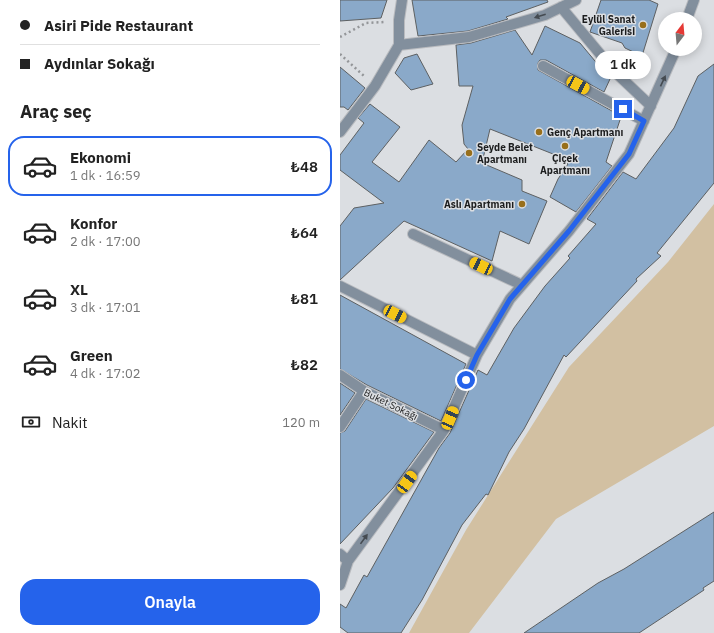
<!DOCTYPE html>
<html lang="tr">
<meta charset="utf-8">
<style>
:root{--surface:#fff;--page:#f2f2f2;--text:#222;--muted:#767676;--line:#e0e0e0;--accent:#2563eb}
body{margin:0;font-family:"IBM Plex Sans",sans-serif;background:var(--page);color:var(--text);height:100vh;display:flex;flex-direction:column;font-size:15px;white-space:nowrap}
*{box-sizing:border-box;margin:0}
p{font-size:13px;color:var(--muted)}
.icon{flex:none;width:22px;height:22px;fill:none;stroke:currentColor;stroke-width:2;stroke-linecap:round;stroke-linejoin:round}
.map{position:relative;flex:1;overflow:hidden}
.side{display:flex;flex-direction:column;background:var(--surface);width:340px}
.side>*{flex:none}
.banner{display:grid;align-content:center;height:88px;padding:0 20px;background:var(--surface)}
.needle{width:26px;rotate:16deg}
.buttons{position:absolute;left:318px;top:12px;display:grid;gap:8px}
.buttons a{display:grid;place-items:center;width:44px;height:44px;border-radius:50%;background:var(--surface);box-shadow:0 2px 10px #0003;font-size:20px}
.end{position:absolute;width:18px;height:18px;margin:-9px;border:5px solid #2563eb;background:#fff;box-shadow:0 0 0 2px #fff}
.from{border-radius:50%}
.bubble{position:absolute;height:28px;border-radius:14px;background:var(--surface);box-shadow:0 2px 10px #0003;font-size:13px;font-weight:600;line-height:28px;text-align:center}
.car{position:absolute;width:12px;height:24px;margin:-12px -6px;border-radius:5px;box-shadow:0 0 3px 1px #0007;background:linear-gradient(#f5c518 24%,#345 0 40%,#f5c518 0 76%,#345 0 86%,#f5c518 0)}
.banner b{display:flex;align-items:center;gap:14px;height:38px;font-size:15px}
.banner b+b{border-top:1px solid var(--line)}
.banner i{width:10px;height:10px;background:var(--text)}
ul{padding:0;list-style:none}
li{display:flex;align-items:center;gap:12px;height:60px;margin:0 8px 6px;padding:0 12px;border:2px solid transparent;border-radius:16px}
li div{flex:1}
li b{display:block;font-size:15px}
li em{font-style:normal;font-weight:600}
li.current{border-color:var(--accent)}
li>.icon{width:36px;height:36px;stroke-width:1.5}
h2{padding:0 20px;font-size:18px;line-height:48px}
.pay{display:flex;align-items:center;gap:10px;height:44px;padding:0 20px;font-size:15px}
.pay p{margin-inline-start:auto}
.button{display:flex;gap:8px;margin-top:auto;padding:8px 20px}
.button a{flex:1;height:46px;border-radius:16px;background:var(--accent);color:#fff;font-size:16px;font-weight:600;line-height:46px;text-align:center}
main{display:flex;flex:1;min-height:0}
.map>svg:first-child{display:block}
</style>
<main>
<section class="side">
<div class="banner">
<b><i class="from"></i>Asiri Pide Restaurant</b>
<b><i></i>Aydınlar Sokağı</b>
</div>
<h2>Araç seç</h2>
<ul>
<li class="current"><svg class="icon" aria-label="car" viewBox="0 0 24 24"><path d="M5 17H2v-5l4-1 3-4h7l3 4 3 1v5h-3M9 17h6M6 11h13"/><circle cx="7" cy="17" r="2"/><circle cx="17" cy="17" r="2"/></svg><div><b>Ekonomi</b><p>1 dk · 16:59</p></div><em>₺48</em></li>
<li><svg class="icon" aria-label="car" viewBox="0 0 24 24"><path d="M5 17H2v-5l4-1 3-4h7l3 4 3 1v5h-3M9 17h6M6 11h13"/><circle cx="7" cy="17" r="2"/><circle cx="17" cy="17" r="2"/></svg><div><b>Konfor</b><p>2 dk · 17:00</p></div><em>₺64</em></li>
<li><svg class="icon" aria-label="car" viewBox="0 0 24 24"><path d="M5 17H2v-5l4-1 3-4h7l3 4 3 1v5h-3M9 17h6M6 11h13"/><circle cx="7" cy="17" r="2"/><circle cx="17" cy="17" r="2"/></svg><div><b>XL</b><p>3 dk · 17:01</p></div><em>₺81</em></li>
<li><svg class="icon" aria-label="car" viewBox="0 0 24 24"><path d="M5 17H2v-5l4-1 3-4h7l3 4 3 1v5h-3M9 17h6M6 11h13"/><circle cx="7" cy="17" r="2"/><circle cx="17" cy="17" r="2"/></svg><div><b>Green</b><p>4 dk · 17:02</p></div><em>₺82</em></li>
</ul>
<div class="pay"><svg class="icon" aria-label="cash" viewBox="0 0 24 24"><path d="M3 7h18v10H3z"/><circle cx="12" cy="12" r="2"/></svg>Nakit<p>120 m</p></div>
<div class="button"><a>Onayla</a></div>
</section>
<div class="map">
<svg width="374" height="633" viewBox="0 0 374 633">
<rect width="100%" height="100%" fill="#dbdee2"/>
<path fill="#d2c0a2" d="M374,204V426L216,519L129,633H69L126,530L229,367L328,262Z"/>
<path fill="#8aa9c9" stroke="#5d6062" d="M0,0H47L41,18L0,21Z
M72,0H207L208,2L166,17L168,19L128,31L78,36Z
M261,0H309L318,4L302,56L285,48L282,43L250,32Z
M205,26L240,43L270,79L264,92L206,60H200L198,63V70L272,111L280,120L266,162L272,166L236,212L210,197L218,179L228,164L213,154L150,129L142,163L182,180V191L207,201L189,244L160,231L152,261L64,221L0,280V226L14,208L44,203L0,170V155L24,123L18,118L30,104L60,127L32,162L59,182L89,140L116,162L128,149L124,144L122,125L133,86H119L116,45L131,43L175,30L192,55Z
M77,54L93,84L71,90L55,73L64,58Z
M374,64V183L317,253L321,256L296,279L297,281L226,357L224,355L184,429L169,452L148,495L146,494L122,525L82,600L61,633H8L0,627V604L6,608L24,575L27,577L99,448L110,433L138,370L147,375L174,328L205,286L230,258L228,256L256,224L247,219L283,172L296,179L334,128L358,76Z
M0,67L25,88L8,110L4,107H0Z
M0,295L126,364L101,421L27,385L0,369Z
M0,383L15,393L0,415Z
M26,399L94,432L53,488L0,544V433L5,431Z
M374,512V581L363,588L364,590L299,633H184L258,583L284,569Z"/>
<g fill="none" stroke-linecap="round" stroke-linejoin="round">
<g stroke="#b9bbbf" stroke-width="12">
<path id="minor" d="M221,7L275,72L311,106
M347,19L354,0
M59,45L129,37L205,15L236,0
M203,66L304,121
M0,132L35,86L59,45V20L62,0
M73,234L182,285
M0,286L137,355
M0,375L24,391L104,430
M0,427L24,391
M0,554L8,561
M0,585L8,561L104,430L137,355L170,299L229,231L289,154L336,49"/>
</g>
<path stroke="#949699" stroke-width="2.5" stroke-dasharray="2 3" stroke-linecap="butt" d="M0,37L26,23L44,22
M0,54L24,76"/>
<use href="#minor" stroke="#828f9d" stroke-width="10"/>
</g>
<defs><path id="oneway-solid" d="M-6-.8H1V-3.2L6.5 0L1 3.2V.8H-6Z"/></defs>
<g fill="#454b51">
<use href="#oneway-solid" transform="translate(200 16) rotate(162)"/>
<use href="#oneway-solid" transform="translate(323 81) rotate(-65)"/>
<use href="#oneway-solid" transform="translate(24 539) rotate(-54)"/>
</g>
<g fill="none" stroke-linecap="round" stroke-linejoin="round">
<path stroke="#2563eb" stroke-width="5" d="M126,380L137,355L170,299L229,231L289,154L304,121L283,109"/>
</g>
<g fill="#986f1b" stroke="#dbdee2" stroke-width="1.5">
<circle cx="303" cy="25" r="4"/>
<circle cx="199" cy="132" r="4"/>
<circle cx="225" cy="146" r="4"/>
<circle cx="129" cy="153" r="4"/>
<circle cx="182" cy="204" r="4"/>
</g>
<g text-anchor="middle" stroke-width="3" stroke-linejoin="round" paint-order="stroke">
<g font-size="10" font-weight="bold" fill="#1c1d1e" stroke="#dbdee2" text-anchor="end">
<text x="295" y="23">Eylül Sanat<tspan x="295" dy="12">Galerisi</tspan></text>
<text x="207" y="136" text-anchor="start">Genç Apartmanı</text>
<text x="137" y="151" text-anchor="start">Seyde Belet<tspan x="137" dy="12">Apartmanı</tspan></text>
<text x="225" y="162" text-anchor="middle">Çiçek<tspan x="225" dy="12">Apartmanı</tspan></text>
<text x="174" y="208">Aslı Apartmanı</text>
</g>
<g font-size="10" fill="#1c1d1e" stroke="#dbdee2">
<text transform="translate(51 404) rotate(26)" y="4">Buket Sokağı</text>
</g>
</g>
</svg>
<div class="buttons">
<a><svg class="needle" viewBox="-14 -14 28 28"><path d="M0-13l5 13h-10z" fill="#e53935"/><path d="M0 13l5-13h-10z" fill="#767676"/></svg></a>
</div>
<i class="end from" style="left:126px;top:380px"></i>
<i class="end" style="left:283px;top:109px"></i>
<div class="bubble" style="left:255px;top:51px;width:56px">1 dk</div>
<i class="car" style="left:238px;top:85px;rotate:118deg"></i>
<i class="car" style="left:141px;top:266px;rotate:295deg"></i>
<i class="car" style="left:55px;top:314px;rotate:117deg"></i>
<i class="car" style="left:110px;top:418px;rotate:23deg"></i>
<i class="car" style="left:67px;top:482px;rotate:36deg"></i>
</div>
</main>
